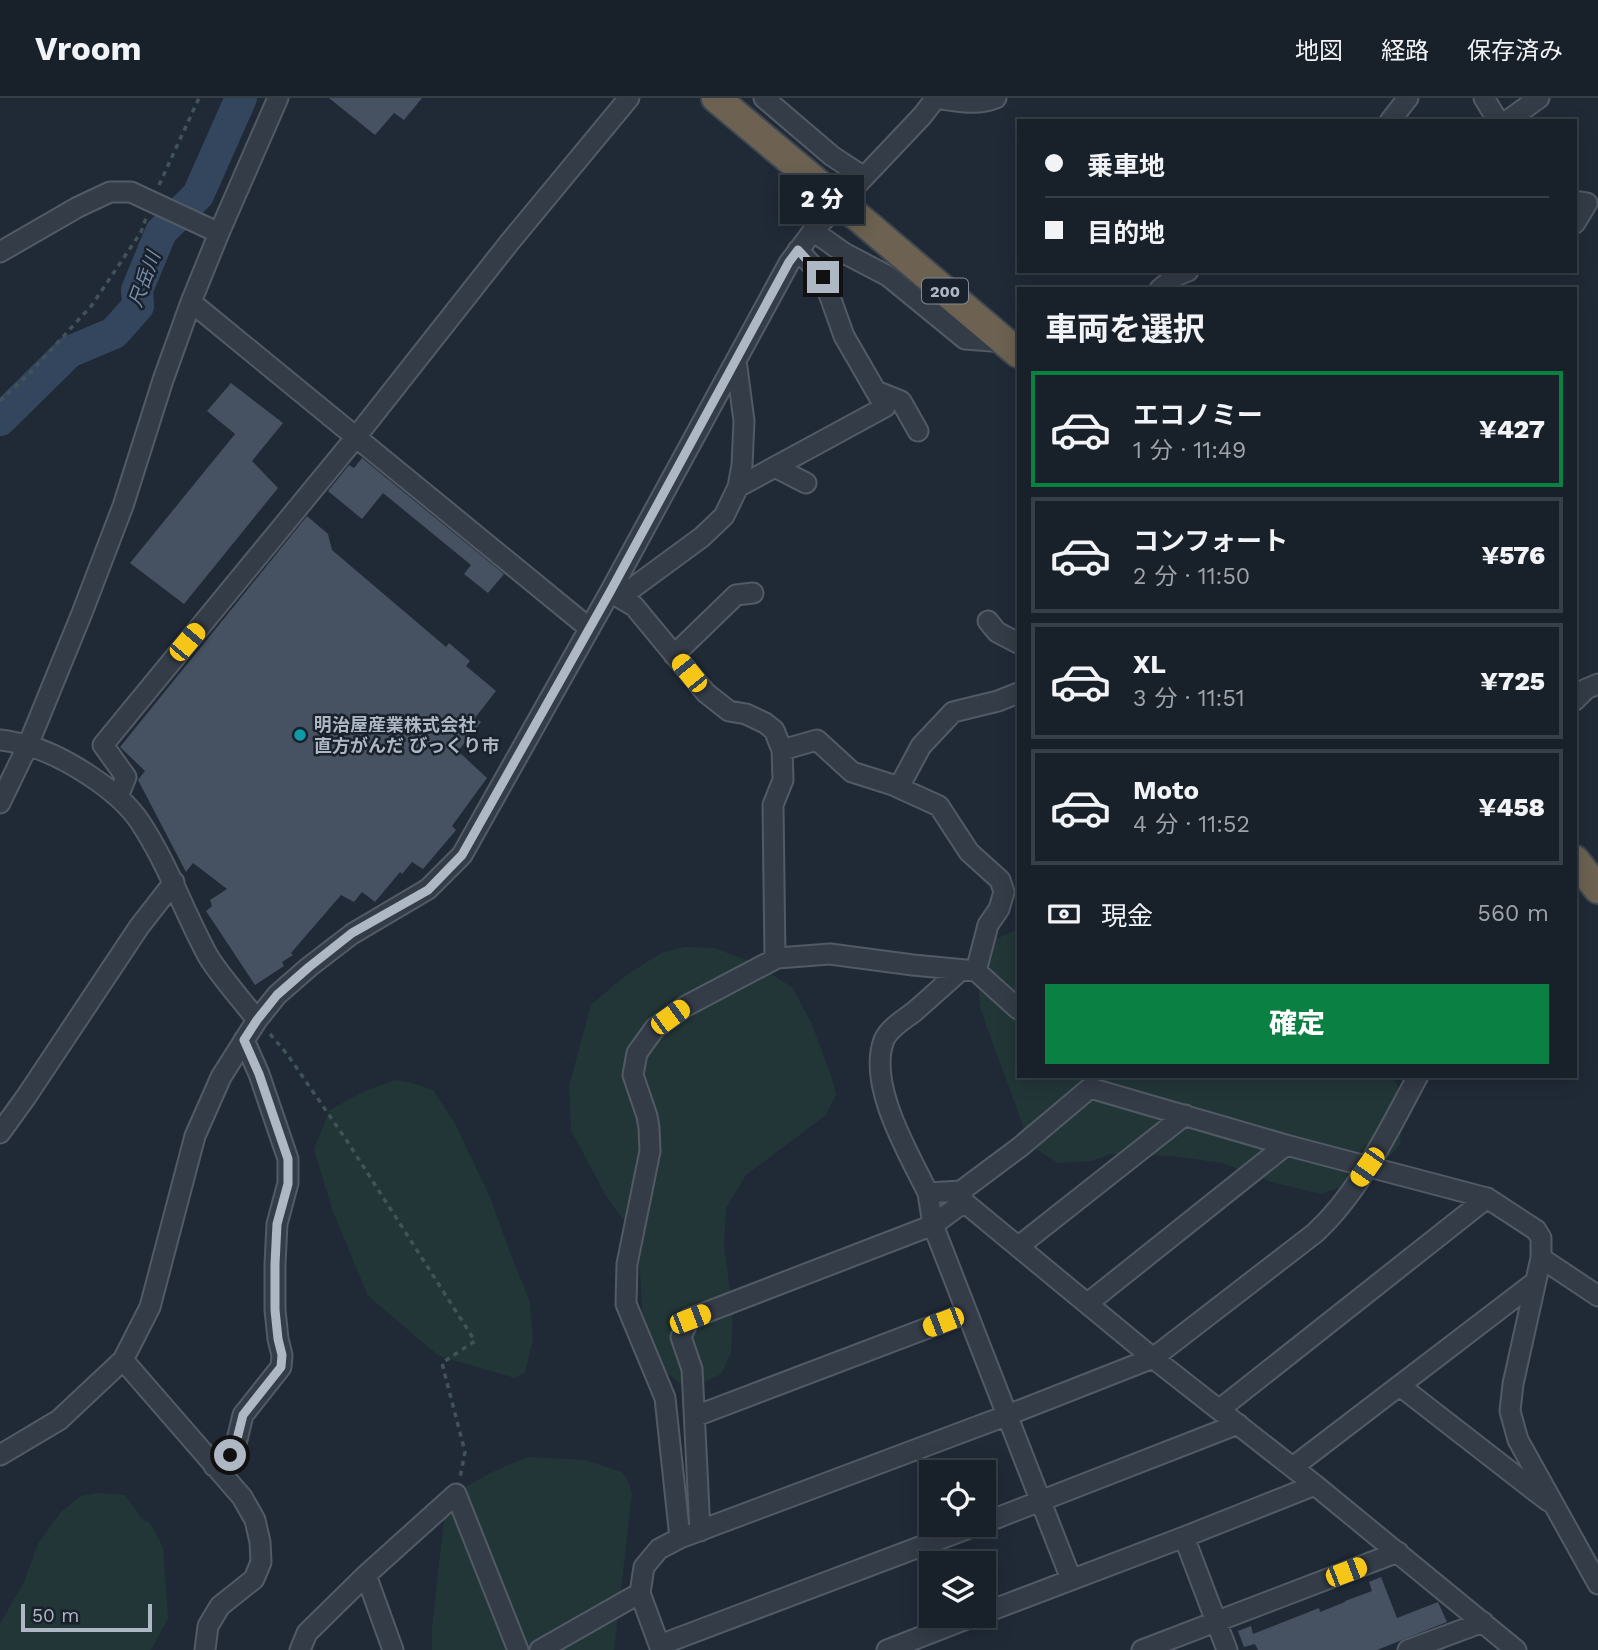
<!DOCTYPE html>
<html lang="ja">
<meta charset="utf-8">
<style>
:root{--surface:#182029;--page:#252d35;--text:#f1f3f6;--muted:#9fa3a8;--line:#363e46;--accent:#0b8043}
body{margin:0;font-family:"Work Sans","Noto Sans JP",sans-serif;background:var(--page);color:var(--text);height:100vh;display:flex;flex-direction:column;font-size:26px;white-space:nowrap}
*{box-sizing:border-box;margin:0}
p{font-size:23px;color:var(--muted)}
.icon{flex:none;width:38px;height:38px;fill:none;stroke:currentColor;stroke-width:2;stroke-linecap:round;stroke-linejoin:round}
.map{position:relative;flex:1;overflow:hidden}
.drawer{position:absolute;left:1017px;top:189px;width:560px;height:791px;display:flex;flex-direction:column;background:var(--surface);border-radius:0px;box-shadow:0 4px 18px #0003,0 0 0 2px var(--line)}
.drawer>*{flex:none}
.banner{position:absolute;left:1017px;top:21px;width:560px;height:154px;border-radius:0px;box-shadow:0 4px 18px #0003,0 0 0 2px var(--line);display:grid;align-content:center;height:154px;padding:0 28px;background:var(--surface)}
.tools{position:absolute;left:919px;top:1362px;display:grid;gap:14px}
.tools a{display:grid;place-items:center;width:77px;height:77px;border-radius:0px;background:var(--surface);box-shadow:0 4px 18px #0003,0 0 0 2px var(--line);font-size:35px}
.scale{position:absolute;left:21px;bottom:18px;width:131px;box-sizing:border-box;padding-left:7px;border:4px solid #aeb7c4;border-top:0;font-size:19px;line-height:24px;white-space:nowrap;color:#aeb7c4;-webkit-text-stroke:5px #19212c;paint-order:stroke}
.end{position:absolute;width:32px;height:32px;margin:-16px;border:9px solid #aeb7c4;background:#111;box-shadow:0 0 0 4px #111}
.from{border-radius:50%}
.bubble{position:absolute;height:49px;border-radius:0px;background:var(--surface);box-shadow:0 4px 18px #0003,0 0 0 2px var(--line);font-size:23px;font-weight:800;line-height:49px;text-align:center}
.car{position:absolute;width:21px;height:42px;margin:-21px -10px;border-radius:9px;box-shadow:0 0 5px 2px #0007;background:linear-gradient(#f5c518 24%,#345 0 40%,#f5c518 0 76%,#345 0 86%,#f5c518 0)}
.banner b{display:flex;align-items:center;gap:24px;height:66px;font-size:26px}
.banner b+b{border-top:2px solid var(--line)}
.banner i{width:18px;height:18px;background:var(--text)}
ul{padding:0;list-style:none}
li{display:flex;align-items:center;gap:21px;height:116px;margin:0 14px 10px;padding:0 14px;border:4px solid var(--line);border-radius:0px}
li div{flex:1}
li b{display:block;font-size:26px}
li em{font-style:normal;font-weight:800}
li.active{border-color:var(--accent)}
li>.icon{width:63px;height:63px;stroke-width:1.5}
h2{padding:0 28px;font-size:32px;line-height:84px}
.pay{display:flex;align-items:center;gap:18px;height:77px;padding:0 28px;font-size:26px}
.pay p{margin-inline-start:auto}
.button{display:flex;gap:14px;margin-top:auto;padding:14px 28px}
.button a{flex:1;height:80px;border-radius:0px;background:var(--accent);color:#fff;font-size:28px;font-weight:800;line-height:80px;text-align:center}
header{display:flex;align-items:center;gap:42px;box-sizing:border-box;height:98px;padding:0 35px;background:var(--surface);border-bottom:2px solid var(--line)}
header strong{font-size:33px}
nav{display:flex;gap:38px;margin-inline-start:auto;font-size:24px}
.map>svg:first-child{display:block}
</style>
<header>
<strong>Vroom</strong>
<nav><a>地図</a><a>経路</a><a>保存済み</a></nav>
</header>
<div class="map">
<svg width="1598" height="1552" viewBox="0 0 1598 1552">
<rect width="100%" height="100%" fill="#202a37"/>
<path fill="#223638" d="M1018,831V978H1391L1398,988L1403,1013L1400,1046L1385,1064L1349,1086L1321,1096L1271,1084L1223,1065L1171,1058L1111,1056L1092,1063L1058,1065L1030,1047L980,910L978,880L996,841Z
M684,849L715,850L753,865L792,889L812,926L832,981L836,997L826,1017L746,1077L726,1110L724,1148L733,1214L731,1255L721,1276L703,1285H679L656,1265L643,1229L640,1172L633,1135L605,1096L571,1032L569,988L591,907L624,879L661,855Z
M395,982L412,985L433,992L454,1024L490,1099L512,1160L529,1201L533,1241L525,1274L515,1280L439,1258L368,1198L332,1111L314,1051L330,1012L365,993Z
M528,1359L585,1362L622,1374L627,1381L632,1395L614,1552H432V1530L444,1422L461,1392L490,1375Z
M96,1395L125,1397L141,1420L150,1425L163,1449L168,1520L151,1552H0V1526L24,1484L38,1446L61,1414L81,1398Z"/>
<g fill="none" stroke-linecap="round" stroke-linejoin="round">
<path stroke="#34465e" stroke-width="32" d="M0,322L69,254L114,235L138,208L137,192L161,134L198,97L241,0"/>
</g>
<path fill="#465161" d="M329,0H422L404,22L394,15L375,37Z
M231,285L283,325L252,363L278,390L184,506L130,465L235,336L207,313Z
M362,360L504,476L488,495L464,476L471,467L383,395L362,421L328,393L349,367L354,370Z
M307,418L328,436L332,452L446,549L449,545L470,563L466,568L496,593L475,620L481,624L458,653L487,680L452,728L456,732L423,771L412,764L402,776L400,774L375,804L362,794L354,804L341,797L291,855L293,857L282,864L284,868L255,887L206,813L212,808L210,802L227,791L193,765L186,774L138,682L145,673L120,649Z
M1381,1479L1397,1520L1438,1504L1447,1524L1377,1552H1258L1255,1546L1244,1549L1238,1533L1251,1528L1253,1536L1319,1510L1320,1514L1345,1504V1503L1372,1493L1369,1484Z"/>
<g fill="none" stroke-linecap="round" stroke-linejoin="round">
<g stroke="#515a65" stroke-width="23">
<path id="minor" d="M764,0L832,58L864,79
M935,0C955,3 977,8 996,0
M1484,0L1498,23
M1390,23L1408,0
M1507,23L1539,0
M1575,103L1587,105L1575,125
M813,133L844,155L888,178L965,241L1005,244
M0,154L78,109L110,94H131L219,135
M1160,191L1176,178L1188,173
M191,204L589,530
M876,293L901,303L918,333
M775,369L806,385
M738,389L885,309L844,238L823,179L798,152
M610,494L634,508L706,595L729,613L746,616L765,625L774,632L782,652L783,682L773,707L775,861
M617,498L634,489L702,439L724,418L738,389L742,367L744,323L736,262
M988,523L997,534L1018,545
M674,557L736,497L753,495
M1575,602L1586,591L1598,586
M0,642C9,643 18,645 26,647C63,657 119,692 140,724C168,766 184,814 208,858C220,878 242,902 257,922
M782,652L817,642L852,674L893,687L939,708L969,754L1000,782L1004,794L999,811L988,827L976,873
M899,689L921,648L953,614L998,603L1018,595
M118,699L126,679L103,647L356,339L509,145L629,0
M0,705L28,647L82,515L123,408L163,282L191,204L219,135L278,0
M960,873C945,886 930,900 915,913C905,921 889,930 884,942C867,987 909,1056 928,1095L961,1093L1020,1049L1090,990L1286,1047L1487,1100L1536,1132L1541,1140V1160L1513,1286L1510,1313L1518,1342L1598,1486
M0,1035L26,999L139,829L174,784
M961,1093L964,1104L1153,1260L1315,1387L1516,1552
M964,1104L933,1127L1071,1481
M1019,1148L1185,1017
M1541,1160L1598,1198
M1088,1205L1286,1047
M123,1262L242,1399L255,1422L260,1444L261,1464L254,1481L220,1508L208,1528L205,1552
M1400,1288L1548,1403
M1220,1311L1487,1100
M696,1318L967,1215
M0,1357L59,1322L123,1262L150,1209L195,1038L221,979L257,922L277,897L309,869L352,836L428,791L462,757L610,494L789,165L813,133L922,18L936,0
M214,1368L230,1357L235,1350L243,1317L281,1269L282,1257L278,1241L275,1212V1166L277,1126L288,1085V1061L259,976L244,942
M1293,1369L1535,1184
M984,1425L1238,1326
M700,1433L692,1271L681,1239L689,1221L933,1127L928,1095
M1184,1439L1227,1552
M680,1440L665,1300L626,1206L627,1166L650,1053L649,1030L647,1018L633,977L637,955L655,930L686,908L777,860L830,856L913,867L976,873L1018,911
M366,1477L393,1552
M984,1515L1184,1439L1315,1387
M660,1547L980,1426
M300,1552L307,1535L366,1477L456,1396L518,1552
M540,1552L640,1495
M661,1552L640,1495L644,1469L659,1451L680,1440L1008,1317L1153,1260L1315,1135C1360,1094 1389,1031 1418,978
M887,1552L977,1517
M1142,1552L1398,1454
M1408,1552L1483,1524"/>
</g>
<g stroke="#3e4752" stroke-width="32">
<path id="highway" d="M716,0L802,72
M871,130L1018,255
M1575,762L1598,791"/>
</g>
<path stroke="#405356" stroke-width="3.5" stroke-dasharray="5 5" stroke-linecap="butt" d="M159,87L199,0
M0,303L30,275L92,207L141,134L146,120
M270,936L287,956L347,1043L475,1243L442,1265L465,1354L460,1380"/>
<use href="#minor" stroke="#343c48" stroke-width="19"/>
<use href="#highway" stroke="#6d6251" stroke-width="28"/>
<g stroke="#3e4752" stroke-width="32" stroke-linecap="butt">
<path id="highway-bridge" d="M802,72L871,130"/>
</g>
<use href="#highway-bridge" stroke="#6d6251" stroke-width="28"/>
</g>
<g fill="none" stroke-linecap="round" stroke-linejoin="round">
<path stroke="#aeb7c4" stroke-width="9" d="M230,1357L235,1349L243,1317L281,1269L282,1257L278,1241L275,1212V1166L277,1126L288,1086V1061L259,976L244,942L257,922L277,897L309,869L352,835L428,792L462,757L610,494L789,164L798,152L823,179"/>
</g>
<circle fill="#0f9aa8" stroke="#19212c" stroke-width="2.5" cx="300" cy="637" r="7"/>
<g text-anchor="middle" stroke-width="5" stroke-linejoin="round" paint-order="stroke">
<rect fill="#19212c" stroke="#818a96" stroke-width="2" x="922" y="180.5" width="46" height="25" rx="5"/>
<g font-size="16" font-weight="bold" fill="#aeb7c4">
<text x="945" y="199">200</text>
</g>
<g font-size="18" font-weight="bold" fill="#aeb7c4" stroke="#19212c" text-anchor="start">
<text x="314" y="633">明治屋産業株式会社<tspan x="314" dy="21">直方がんだ びっくり市</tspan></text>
</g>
<g font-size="19" font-style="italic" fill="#768eac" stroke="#19212c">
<text transform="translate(144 181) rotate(-70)" y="7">尺岳川</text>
</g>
</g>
</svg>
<div class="tools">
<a><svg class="icon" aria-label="locate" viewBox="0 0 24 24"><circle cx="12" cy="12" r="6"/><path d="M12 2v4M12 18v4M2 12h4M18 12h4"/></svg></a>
<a><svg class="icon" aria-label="layers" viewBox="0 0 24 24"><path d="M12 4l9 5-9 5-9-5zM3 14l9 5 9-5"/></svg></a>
</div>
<div class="scale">50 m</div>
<i class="end from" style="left:230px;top:1357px"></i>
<i class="end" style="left:823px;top:179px"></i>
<div class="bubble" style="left:780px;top:77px;width:84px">2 分</div>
<i class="car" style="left:187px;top:544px;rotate:40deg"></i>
<i class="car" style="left:689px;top:575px;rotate:321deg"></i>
<i class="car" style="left:670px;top:919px;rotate:54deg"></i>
<i class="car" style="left:1367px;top:1069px;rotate:215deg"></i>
<i class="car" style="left:690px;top:1221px;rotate:69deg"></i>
<i class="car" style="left:943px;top:1224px;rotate:249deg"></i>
<i class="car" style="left:1346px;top:1474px;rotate:69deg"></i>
<div class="banner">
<b><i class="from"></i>乗車地</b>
<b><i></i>目的地</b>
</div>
<section class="drawer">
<h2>車両を選択</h2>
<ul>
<li class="active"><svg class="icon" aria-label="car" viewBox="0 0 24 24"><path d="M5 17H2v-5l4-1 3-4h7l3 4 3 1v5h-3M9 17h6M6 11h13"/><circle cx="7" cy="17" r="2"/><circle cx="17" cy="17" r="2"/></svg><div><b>エコノミー</b><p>1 分 · 11:49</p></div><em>¥427</em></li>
<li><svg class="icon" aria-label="car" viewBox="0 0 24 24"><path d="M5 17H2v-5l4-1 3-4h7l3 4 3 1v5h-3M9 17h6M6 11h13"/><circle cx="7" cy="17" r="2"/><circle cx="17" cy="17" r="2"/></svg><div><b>コンフォート</b><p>2 分 · 11:50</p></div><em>¥576</em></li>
<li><svg class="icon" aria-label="car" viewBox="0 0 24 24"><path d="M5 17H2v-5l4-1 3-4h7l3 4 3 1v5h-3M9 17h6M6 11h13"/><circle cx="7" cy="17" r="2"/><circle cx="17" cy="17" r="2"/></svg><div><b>XL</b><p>3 分 · 11:51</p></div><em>¥725</em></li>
<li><svg class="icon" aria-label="car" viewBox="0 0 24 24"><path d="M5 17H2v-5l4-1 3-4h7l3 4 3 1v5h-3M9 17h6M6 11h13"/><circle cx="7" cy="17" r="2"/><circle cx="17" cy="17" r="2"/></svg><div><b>Moto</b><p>4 分 · 11:52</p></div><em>¥458</em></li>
</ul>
<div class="pay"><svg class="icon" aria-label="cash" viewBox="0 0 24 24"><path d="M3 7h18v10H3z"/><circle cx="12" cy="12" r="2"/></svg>現金<p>560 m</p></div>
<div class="button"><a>確定</a></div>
</section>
</div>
